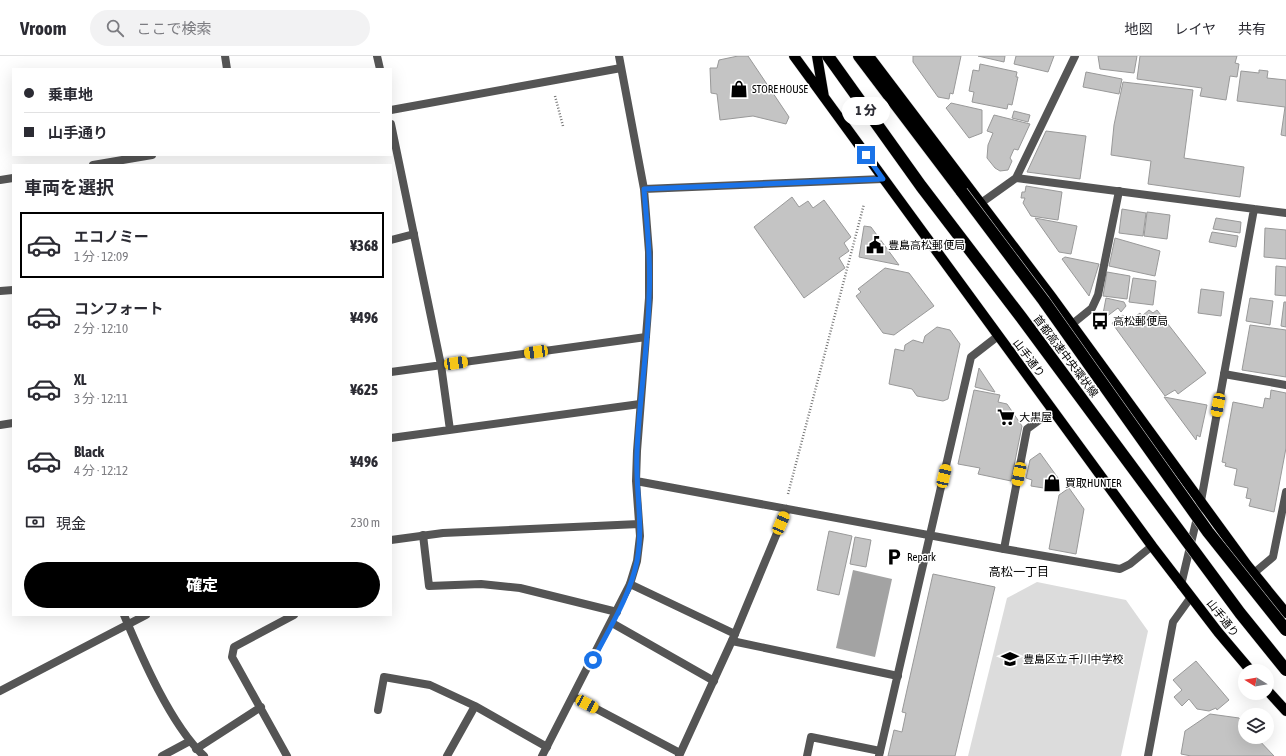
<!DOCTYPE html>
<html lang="ja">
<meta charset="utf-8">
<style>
:root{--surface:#fff;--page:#f2f2f3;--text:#2b2b33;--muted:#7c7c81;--line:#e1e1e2;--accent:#000}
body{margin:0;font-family:"Asap Condensed","Noto Sans JP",sans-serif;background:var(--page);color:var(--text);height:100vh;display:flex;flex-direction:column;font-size:15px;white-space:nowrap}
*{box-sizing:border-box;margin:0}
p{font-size:13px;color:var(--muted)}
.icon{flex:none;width:22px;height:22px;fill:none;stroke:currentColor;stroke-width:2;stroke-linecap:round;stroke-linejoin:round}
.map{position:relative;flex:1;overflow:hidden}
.side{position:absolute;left:12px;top:108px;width:380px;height:452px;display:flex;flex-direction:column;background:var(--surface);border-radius:0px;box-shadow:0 4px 16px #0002}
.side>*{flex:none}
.top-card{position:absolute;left:12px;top:12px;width:380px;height:88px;border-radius:0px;box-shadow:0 4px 16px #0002;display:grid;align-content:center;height:88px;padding:0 12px;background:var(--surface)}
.needle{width:26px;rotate:281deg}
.tools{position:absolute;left:1238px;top:608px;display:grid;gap:8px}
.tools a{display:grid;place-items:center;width:36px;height:36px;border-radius:50%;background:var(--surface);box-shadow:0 4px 16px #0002;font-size:20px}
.end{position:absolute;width:18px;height:18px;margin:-9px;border:5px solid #1a73e8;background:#fff;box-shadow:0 0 0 2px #fff}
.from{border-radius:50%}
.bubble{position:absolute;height:28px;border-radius:14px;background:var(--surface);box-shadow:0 4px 16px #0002;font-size:13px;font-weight:800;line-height:28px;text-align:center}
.car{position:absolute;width:12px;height:24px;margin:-12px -6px;border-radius:5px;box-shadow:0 0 3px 1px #0007;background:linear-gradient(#f5c518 24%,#345 0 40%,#f5c518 0 76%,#345 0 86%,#f5c518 0)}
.top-card b{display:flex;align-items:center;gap:14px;height:38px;font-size:15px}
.top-card b+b{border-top:1px solid var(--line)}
.top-card i{width:10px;height:10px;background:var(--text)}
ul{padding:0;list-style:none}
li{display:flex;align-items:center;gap:12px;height:66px;margin:0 8px 6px;padding:0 4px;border:2px solid transparent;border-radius:0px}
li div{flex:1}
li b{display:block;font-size:15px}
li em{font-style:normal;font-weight:800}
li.on{border-color:var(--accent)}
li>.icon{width:36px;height:36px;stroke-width:1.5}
h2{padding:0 12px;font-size:18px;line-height:48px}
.pay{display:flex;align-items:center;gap:10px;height:44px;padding:0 12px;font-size:15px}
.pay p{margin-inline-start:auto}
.button{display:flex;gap:8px;margin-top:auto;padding:8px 12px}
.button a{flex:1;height:46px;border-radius:24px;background:var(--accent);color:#fff;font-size:16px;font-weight:800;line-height:46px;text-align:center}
header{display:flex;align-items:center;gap:24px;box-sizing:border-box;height:56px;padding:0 20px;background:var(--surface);border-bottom:1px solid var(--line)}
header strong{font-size:19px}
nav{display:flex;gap:22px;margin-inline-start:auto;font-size:14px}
.search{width:280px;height:36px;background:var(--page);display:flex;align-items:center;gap:10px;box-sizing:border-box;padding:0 14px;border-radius:22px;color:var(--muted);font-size:15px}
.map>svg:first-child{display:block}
</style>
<header>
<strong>Vroom</strong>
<div class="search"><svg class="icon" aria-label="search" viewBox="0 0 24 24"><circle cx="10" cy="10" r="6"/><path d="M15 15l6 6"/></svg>ここで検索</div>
<nav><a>地図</a><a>レイヤ</a><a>共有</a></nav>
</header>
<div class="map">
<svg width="1286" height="700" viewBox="0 0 1286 700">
<rect width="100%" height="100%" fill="#fff"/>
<path fill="#dcdcdc" d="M1037,526L1126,544L1148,575L1121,700H968L1007,542Z"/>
<path fill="#a3a3a3" d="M853,514L892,523L875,601L836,592Z"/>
<path fill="#c4c4c4" stroke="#999" d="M738,0H748L789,61L786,68L753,60L720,64L717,38L711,37L710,12H717L719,4Z
M913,0H961L953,38L950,37L949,43L938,41L913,6Z
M978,0H1005L1004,6Z
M1016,0H1054L1048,16L1014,8Z
M1098,0H1137L1134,17L1100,13Z
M1140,0H1237L1235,7L1239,8L1237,21L1230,20L1226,44L1200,40L1202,32L1137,23Z
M980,8L1017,16L1016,21H1018L1012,49L1008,48L1007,53L972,46L974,36L969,35L973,14L979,15Z
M1259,14L1268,15L1267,22L1286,24V80L1281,79L1285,51L1237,45L1241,15L1259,17Z
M1086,16L1122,23L1119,38L1083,31Z
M1123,26L1193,34L1184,102L1244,111L1240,141L1148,128L1151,105L1111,99L1114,69Z
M951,47L982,54V77L969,82L946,52Z
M1014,55L1030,59L1028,66L1012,62Z
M994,59L1030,68L1018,94L1014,93L1010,102L1012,105L1008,114L1000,115L995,112L987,102L988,89L993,77L987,75Z
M1046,75L1086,80L1080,123L1027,116Z
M1026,130L1062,136L1058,164L1031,160L1023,147L1025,142H1021L1022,136H1025Z
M792,141L799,151L808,145L813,152L824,144L851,181L844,187L849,195L839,202L845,212L804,242L754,171Z
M1122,153L1146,157L1143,180L1119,177Z
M1147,156L1170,159L1167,183L1144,180Z
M1035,162L1077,170L1071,198L1059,196Z
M1216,162L1241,166L1240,177L1213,173Z
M864,170L871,171L899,209L859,201Z
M1265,172L1286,174V203L1264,201Z
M1212,176L1238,180L1236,191L1209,186Z
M1115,182L1160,195L1155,220L1109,210Z
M1065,201L1099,208L1089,240L1062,203Z
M1276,210L1286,211V240L1275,239Z
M885,212L909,217L934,250L894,279L883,277L856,240L861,236L858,233Z
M1107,216L1130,220L1127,243L1103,240Z
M1133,222L1156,225L1153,249L1129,246Z
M1201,233L1224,236L1221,260L1198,257Z
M1106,242L1124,246L1126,250L1121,256L1118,252L1106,261L1103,258Z
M1250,242L1273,245L1270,269L1246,265Z
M1284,246H1286V271L1281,270Z
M1149,254L1153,257L1157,254L1206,317L1178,338L1175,334L1165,340L1112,267L1123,259L1128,266L1140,257L1142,260Z
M1250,269L1286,274V321L1242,314Z
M937,271L950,274L960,288L948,343L943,345L917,340L912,333L889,328L895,293L904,295L905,289L913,284L923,287L925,280Z
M979,312L995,336L975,331Z
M974,334L1000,339L998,346L1007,348L1022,370L1011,425L978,418L980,412L958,408Z
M1271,334L1286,337V392L1274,456L1249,450L1251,443L1246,442L1248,432L1234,429L1237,413L1225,410L1226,407L1222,406L1233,346L1263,352L1265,342L1270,343Z
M1164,341L1207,349L1200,381L1197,379L1196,384Z
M1040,397L1058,422L1056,434L1031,430L1032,424L1026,422L1030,404Z
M1069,432L1084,453L1076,498L1049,493L1059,439Z
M829,475L852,480L839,539L817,534Z
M855,481L871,484L866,511L850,508Z
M933,518L995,531L955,700H888L894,674L902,676L906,657L902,656Z
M1196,605L1229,644L1217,654L1216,652L1209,655L1197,653L1189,643L1182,650L1174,641L1182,634L1173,624Z
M1210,658L1239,662L1245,669V681H1256L1274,700H1191L1181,698L1185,675Z"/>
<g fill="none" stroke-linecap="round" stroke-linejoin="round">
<g stroke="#dbdbdb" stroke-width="11">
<path id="primary" d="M794,0L1152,490L1218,576L1251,615
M817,0L824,41
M869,0L1051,240L1247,509L1286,557
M1267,634L1286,655"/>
</g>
<g stroke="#dbdbdb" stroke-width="13">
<path id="highway" d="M859,0L962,136"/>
</g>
<path stroke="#777" stroke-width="2.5" stroke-dasharray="1 2" stroke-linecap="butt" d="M555,40L563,70
M788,438L864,148"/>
<path stroke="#555" stroke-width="8" d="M225,0L227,13
M391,184L414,178
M0,235L13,234
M1071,269L1092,252L1098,239L1119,135
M441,309L450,374
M1224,318L1286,329
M391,382L640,348
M423,479L429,530L481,528L520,532L617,556
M1004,493L1027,373L1053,354
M1254,517L1273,501L1286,436
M630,528L735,578
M124,559C142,602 171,669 204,700
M612,567L714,625
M732,585L898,620
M574,641L680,697
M378,654L384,621L430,629L475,650L547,691
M196,693L261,651
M162,700L190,685
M287,700L232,601L234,591L294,559
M447,700L475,650
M807,700L811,681L880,695"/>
<path stroke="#555" stroke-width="8" d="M377,0L380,13
M391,54L621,12
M391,68L441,309
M93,109L152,99
M1016,122L1286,157
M0,124L13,122
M644,133L883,123
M981,147L1016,122L1075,0
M391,316L646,281
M0,369L13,367
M636,425L1004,493L1120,513L1130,508L1152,490
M391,484L443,477L639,468
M1181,529L1201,445L1254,153
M0,635L146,559
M542,700L630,528L637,505L640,480L636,425L637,395L649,242V196L644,133L619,0
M679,700L735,578L787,453
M879,700L971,301L998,280
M1148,700L1173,566L1191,541"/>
<use href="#primary" stroke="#000" stroke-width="10"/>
<use href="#highway" stroke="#000" stroke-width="12"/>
<g stroke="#dbdbdb" stroke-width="13" stroke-linecap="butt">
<path id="highway-bridge" d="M828,0L921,130L1021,261L1240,557L1286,614
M962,136L1044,245L1208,476L1286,574"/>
</g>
<use href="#highway-bridge" stroke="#000" stroke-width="12"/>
</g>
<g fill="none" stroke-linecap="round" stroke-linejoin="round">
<path stroke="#1a73e8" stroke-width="5" d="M593,604C609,573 630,540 637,505C644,469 635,432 637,396C639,344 648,293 649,242C651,205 647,169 644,133L883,123L866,99"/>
</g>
<defs>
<g id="shop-bare" transform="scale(1.38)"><path d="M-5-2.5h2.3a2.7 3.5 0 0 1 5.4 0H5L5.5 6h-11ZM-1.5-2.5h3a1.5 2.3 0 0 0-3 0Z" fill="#000" stroke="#fff" stroke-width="2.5" paint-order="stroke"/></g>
<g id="civic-bare" transform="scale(1.38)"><path d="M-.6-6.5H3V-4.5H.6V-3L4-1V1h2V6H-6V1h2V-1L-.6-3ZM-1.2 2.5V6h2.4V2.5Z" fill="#000" stroke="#fff" stroke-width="2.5" paint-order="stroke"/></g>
<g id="bus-bare" transform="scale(1.38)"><path d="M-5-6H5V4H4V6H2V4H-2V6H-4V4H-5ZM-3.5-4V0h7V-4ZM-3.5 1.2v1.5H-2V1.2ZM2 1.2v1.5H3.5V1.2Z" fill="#000" stroke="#fff" stroke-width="2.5" paint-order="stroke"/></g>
<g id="supermarket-bare" transform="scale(1.38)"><path d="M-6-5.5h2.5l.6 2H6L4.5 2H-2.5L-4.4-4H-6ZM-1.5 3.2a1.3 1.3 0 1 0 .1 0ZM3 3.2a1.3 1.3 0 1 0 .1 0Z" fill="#000" stroke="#fff" stroke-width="2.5" paint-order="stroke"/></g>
<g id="parking-bare" transform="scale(1.38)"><path d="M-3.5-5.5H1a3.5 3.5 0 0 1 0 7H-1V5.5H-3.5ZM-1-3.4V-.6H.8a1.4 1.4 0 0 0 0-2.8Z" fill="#000" stroke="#fff" stroke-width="2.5" paint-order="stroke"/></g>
<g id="school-bare" transform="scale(1.38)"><path d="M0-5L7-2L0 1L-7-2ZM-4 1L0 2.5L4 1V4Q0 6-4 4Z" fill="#000" stroke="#fff" stroke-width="2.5" paint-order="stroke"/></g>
</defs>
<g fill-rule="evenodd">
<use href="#shop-bare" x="739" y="33"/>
<use href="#civic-bare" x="875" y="189"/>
<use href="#bus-bare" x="1100" y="265"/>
<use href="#supermarket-bare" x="1006" y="361"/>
<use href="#shop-bare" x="1052" y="427"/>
<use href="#parking-bare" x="894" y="501"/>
<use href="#school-bare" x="1010" y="603"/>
</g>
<g text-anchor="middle" stroke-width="3" stroke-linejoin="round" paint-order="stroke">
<g font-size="11" fill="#000" stroke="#fff" text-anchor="start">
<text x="752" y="37">STORE HOUSE</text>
<text x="888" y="193">豊島高松郵便局</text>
<text x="1113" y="269">高松郵便局</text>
<text x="1019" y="365">大黒屋</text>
<text x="1065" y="431">買取HUNTER</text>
<text x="907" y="505">Repark</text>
<text x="1023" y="607">豊島区立 千川中学校</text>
</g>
<g font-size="11" fill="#000" stroke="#fff">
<text transform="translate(1066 300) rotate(53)" y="4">首都高速中央環状線</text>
<text transform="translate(1029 302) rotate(53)" y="4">山手通り</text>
<text transform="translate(1223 562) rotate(52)" y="4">山手通り</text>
</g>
<g font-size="12" fill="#000" stroke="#fff">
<text x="1019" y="520">高松一丁目</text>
</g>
</g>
</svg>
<div class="tools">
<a><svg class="needle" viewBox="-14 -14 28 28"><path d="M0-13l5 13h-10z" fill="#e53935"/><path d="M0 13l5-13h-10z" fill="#7c7c81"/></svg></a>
<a><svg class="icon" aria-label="layers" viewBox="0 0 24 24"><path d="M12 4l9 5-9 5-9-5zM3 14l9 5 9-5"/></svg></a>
</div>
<i class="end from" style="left:593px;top:604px"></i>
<i class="end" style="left:866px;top:99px"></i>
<div class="bubble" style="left:842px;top:41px;width:48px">1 分</div>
<i class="car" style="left:536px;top:296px;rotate:262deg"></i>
<i class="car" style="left:456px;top:307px;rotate:82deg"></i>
<i class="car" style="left:1218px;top:349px;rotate:191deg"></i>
<i class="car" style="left:1019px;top:418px;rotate:191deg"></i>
<i class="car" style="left:944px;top:420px;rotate:13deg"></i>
<i class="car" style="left:781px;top:467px;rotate:23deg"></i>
<i class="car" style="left:587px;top:648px;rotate:118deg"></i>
<div class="top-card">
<b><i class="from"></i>乗車地</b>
<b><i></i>山手通り</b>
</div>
<section class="side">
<h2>車両を選択</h2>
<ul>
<li class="on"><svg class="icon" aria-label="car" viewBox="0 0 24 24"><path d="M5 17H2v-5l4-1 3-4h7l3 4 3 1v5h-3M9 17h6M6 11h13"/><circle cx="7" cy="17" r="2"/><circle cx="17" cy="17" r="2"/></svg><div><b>エコノミー</b><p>1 分 · 12:09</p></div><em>¥368</em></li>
<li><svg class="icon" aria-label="car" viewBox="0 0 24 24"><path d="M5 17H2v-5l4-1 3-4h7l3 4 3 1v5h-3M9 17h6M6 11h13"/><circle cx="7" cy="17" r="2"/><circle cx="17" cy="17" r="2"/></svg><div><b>コンフォート</b><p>2 分 · 12:10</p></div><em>¥496</em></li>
<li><svg class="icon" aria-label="car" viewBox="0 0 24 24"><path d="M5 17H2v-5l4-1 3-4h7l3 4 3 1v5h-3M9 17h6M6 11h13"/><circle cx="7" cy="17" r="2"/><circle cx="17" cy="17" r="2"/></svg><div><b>XL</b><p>3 分 · 12:11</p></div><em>¥625</em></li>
<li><svg class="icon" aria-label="car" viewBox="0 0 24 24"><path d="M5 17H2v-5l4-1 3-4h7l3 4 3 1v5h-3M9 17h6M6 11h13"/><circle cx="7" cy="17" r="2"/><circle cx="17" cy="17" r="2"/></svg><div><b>Black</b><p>4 分 · 12:12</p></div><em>¥496</em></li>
</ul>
<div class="pay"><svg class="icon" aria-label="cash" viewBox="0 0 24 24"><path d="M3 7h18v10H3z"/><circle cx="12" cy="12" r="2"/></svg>現金<p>230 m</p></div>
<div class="button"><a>確定</a></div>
</section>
</div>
